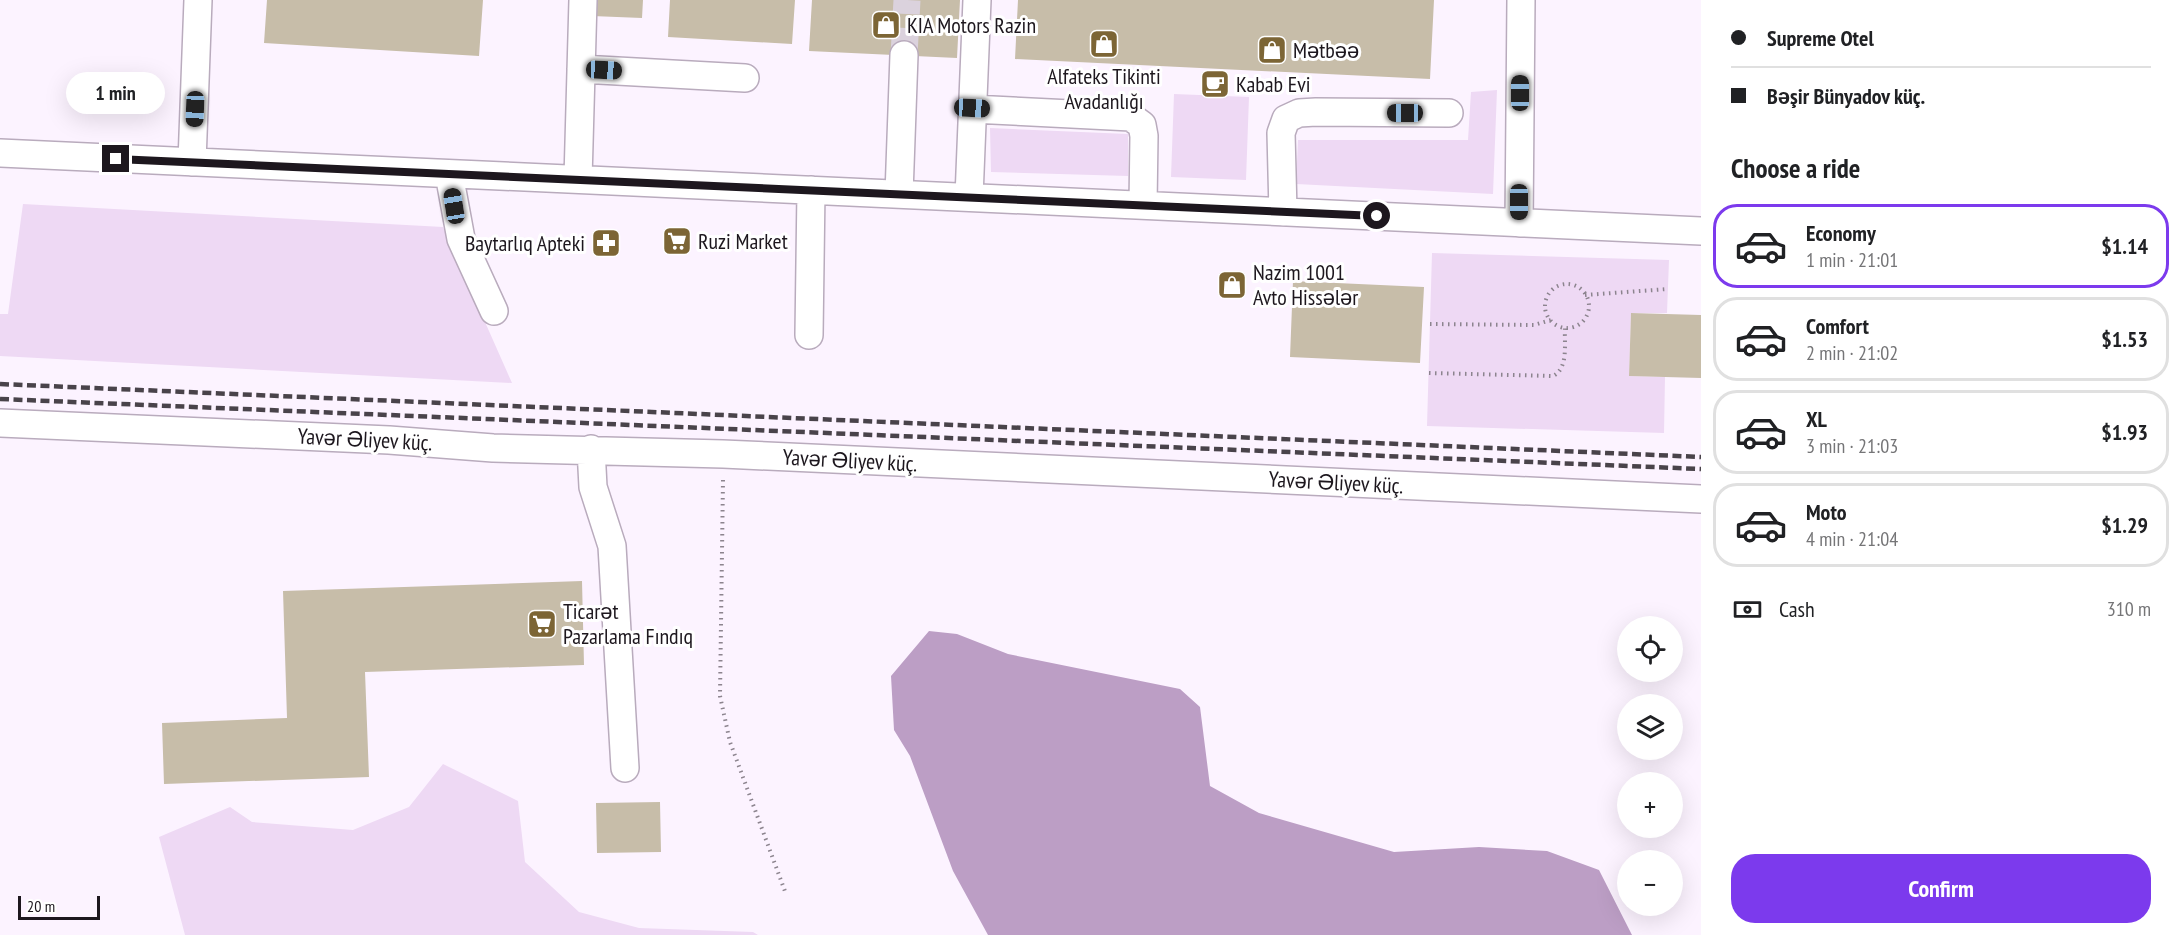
<!DOCTYPE html>
<meta charset="utf-8">
<style>
:root{--surface:#fff;--page:#f6f6f6;--text:#202124;--muted:#757577;--line:#e0e0e0;--accent:#7c3aed}
body{margin:0;font-family:"PT Sans Narrow",sans-serif;background:var(--page);color:var(--text);height:100vh;display:flex;flex-direction:column;font-size:22px;white-space:nowrap}
*{box-sizing:border-box;margin:0}
p{font-size:20px;color:var(--muted)}
.icon{flex:none;width:33px;height:33px;fill:none;stroke:currentColor;stroke-width:2;stroke-linecap:round;stroke-linejoin:round}
.map{position:relative;flex:1;overflow:hidden}
.sheet{display:flex;flex-direction:column;background:var(--surface);width:480px}
.sheet>*{flex:none}
.hud{display:grid;align-content:center;height:132px;padding:0 30px;background:var(--surface)}
.tools{position:absolute;left:1617px;top:616px;display:grid;gap:12px}
.tools a{display:grid;place-items:center;width:66px;height:66px;border-radius:50%;background:var(--surface);box-shadow:0 6px 24px #0002;font-size:30px}
.scale{position:absolute;left:18px;bottom:15px;width:82px;box-sizing:border-box;padding-left:6px;border:3px solid #1d171e;border-top:0;font-size:16px;line-height:21px;white-space:nowrap;color:#1d171e;-webkit-text-stroke:4px #fff;paint-order:stroke}
.end{position:absolute;width:27px;height:27px;margin:-14px;border:8px solid #1d171e;background:#fff;box-shadow:0 0 0 3px #fff}
.from{border-radius:50%}
.bubble{position:absolute;height:42px;border-radius:21px;background:var(--surface);box-shadow:0 6px 24px #0002;font-size:20px;font-weight:700;line-height:42px;text-align:center}
.car{position:absolute;width:18px;height:36px;margin:-18px -9px;border-radius:8px;box-shadow:0 0 4px 2px #0007;background:linear-gradient(#222 24%,#8ab4d8 0 40%,#222 0 76%,#8ab4d8 0 86%,#222 0)}
.hud b{display:flex;align-items:center;gap:21px;height:57px;font-size:22px}
.hud b+b{border-top:2px solid var(--line)}
.hud i{width:15px;height:15px;background:var(--text)}
ul{padding:0;list-style:none}
li{display:flex;align-items:center;gap:18px;height:84px;margin:0 12px 9px;padding:0 18px;border:3px solid var(--line);border-radius:24px}
li div{flex:1}
li b{display:block;font-size:22px}
li em{font-style:normal;font-weight:700}
li.selected{border-color:var(--accent)}
li>.icon{width:54px;height:54px;stroke-width:1.5}
h2{padding:0 30px;font-size:27px;line-height:72px}
.pay{display:flex;align-items:center;gap:15px;height:66px;padding:0 30px;font-size:22px}
.pay p{margin-inline-start:auto}
.primary-button{display:flex;gap:12px;margin-top:auto;padding:12px 30px}
.primary-button a{flex:1;height:69px;border-radius:24px;background:var(--accent);color:#fff;font-size:24px;font-weight:700;line-height:69px;text-align:center}
main{display:flex;flex:1;min-height:0}
.map>svg:first-child{display:block}
</style>
<main>
<div class="map">
<svg width="1701" height="935" viewBox="0 0 1701 935">
<rect width="100%" height="100%" fill="#fcf3ff"/>
<path fill="#eed9f4" d="M1497,90L1493,194L1296,184L1298,140H1468L1471,92Z
M1174,94L1249,97L1246,180L1171,177Z
M990,128L1128,134V176L991,172Z
M23,204L443,227L512,383L0,356V314H8Z
M1432,253L1669,260L1667,313H1631L1629,376L1665,377L1664,433L1427,426Z
M443,764L518,801L525,862L579,912L639,928L753,932L758,935H185L159,837L230,807L252,822L353,830L409,807Z"/>
<path fill="#bc9ec5" d="M929,631L957,634L1008,654L1180,689L1200,707L1210,786L1259,813L1394,852L1479,847L1547,851L1599,870L1632,935H988L953,871L910,756L894,730L891,676Z"/>
<path fill="#c7bda9" d="M267,0H483L479,56L264,43Z
M593,0H643L642,18L592,16Z
M670,0H795L792,44L668,37Z
M812,0H960L957,58L809,51Z
M1018,0H1434L1430,79L1015,59Z
M1293,281L1424,287L1420,363L1290,357Z
M1631,313L1701,315V378L1629,376Z
M582,581L584,665L365,672L369,777L164,784L162,723L287,718L283,591Z
M660,802L661,852L597,853L596,803Z"/>
<g fill="none" stroke-linecap="round" stroke-linejoin="round">
<path stroke="#dbd2dd" stroke-width="27" stroke-dasharray="27 14" stroke-linecap="butt" d="M904,55L907,0"/>
<g stroke="#b9abbd" stroke-width="30">
<path id="minor" d="M581,69L745,78
M972,109L1131,117L1142,125L1144,136L1143,205
M0,153L1701,231
M192,162L198,0
M449,174L461,239L494,311
M578,179L583,0
M899,194L904,55
M969,197L977,0
M1283,212L1281,133L1286,119L1299,113L1316,112L1449,113
M1519,223L1521,0
M809,335L811,190
M0,423L389,440L493,448L723,454L1701,499
M591,449L593,487L612,546L625,768"/>
</g>
<path stroke="#8c848e" stroke-width="4" stroke-dasharray="1.5 4.5" stroke-linecap="butt" d="M1545 306a22 22 0 1 1 44 0a22 22 0 1 1-44 0Z
M1585,295L1668,289
M1430,324L1534,325L1551,320
M1429,373L1553,376C1569,368 1564,343 1565,327
M723,480L720,696L730,742L786,894"/>
<use href="#minor" stroke="#fff" stroke-width="27"/>
<path stroke="#49434a" stroke-width="4.5" stroke-dasharray="9 4.5" stroke-linecap="butt" d="M0,384L1701,457
M0,399L1701,469"/>
</g>
<g fill="none" stroke-linecap="round" stroke-linejoin="round">
<path stroke="#1d171e" stroke-width="8" d="M116,159L1377,216"/>
</g>
<defs>
<g id="shop-square" transform="scale(1.5)"><rect x="-9" y="-9" width="18" height="18" rx="4" fill="#7c6535" stroke="#fff"/><path d="M-5-2.5h2.3a2.7 3.5 0 0 1 5.4 0H5L5.5 6h-11ZM-1.5-2.5h3a1.5 2.3 0 0 0-3 0Z" fill="#fff"/></g>
<g id="cafe-square" transform="scale(1.5)"><rect x="-9" y="-9" width="18" height="18" rx="4" fill="#7c6535" stroke="#fff"/><path d="M-5.5-4.5H6V0H3Q3 3.5 0 3.5H-2.5Q-5.5 3.5-5.5 0ZM3-3.2v2h1.7v-2ZM-6 4.5H4V6H-6Z" fill="#fff"/></g>
<g id="supermarket-square" transform="scale(1.5)"><rect x="-9" y="-9" width="18" height="18" rx="4" fill="#7c6535" stroke="#fff"/><path d="M-6-5.5h2.5l.6 2H6L4.5 2H-2.5L-4.4-4H-6ZM-1.5 3.2a1.3 1.3 0 1 0 .1 0ZM3 3.2a1.3 1.3 0 1 0 .1 0Z" fill="#fff"/></g>
<g id="pharmacy-square" transform="scale(1.5)"><rect x="-9" y="-9" width="18" height="18" rx="4" fill="#7c6535" stroke="#fff"/><path d="M-2-6h4v4h4v4h-4v4h-4v-4h-4v-4h4Z" fill="#fff"/></g>
</defs>
<g fill-rule="evenodd">
<use href="#shop-square" x="886" y="25"/>
<use href="#shop-square" x="1104" y="44"/>
<use href="#shop-square" x="1272" y="50"/>
<use href="#cafe-square" x="1215" y="84"/>
<use href="#supermarket-square" x="677" y="241"/>
<use href="#pharmacy-square" x="606" y="243"/>
<use href="#shop-square" x="1232" y="285"/>
<use href="#supermarket-square" x="542" y="624"/>
</g>
<g text-anchor="middle" stroke-width="6" stroke-linejoin="round" paint-order="stroke">
<g font-size="22" fill="#1d171e" stroke="#fff" text-anchor="start">
<text x="907" y="33">KIA Motors Razin</text>
<text x="1293" y="58">Mətbəə</text>
<text x="1104" y="84" text-anchor="middle">Alfateks Tikinti<tspan x="1104" dy="25">Avadanlığı</tspan></text>
<text x="1236" y="92">Kabab Evi</text>
<text x="698" y="249">Ruzi Market</text>
<text x="585" y="251" text-anchor="end">Baytarlıq Apteki</text>
<text x="1253" y="280">Nazim 1001<tspan x="1253" dy="25">Avto Hissələr</tspan></text>
<text x="563" y="619">Ticarət<tspan x="563" dy="25">Pazarlama Fındıq</tspan></text>
</g>
<g font-size="22" fill="#1d171e" stroke="#fff">
<text transform="translate(365 439) rotate(3)" y="8">Yavər Əliyev küç.</text>
<text transform="translate(850 460) rotate(3)" y="8">Yavər Əliyev küç.</text>
<text transform="translate(1336 482) rotate(3)" y="8">Yavər Əliyev küç.</text>
</g>
</g>
</svg>
<div class="tools">
<a><svg class="icon" aria-label="locate" viewBox="0 0 24 24"><circle cx="12" cy="12" r="6"/><path d="M12 2v4M12 18v4M2 12h4M18 12h4"/></svg></a>
<a><svg class="icon" aria-label="layers" viewBox="0 0 24 24"><path d="M12 4l9 5-9 5-9-5zM3 14l9 5 9-5"/></svg></a>
<a>+</a>
<a>−</a>
</div>
<div class="scale">20 m</div>
<i class="end from" style="left:1377px;top:216px"></i>
<i class="end" style="left:116px;top:159px"></i>
<div class="bubble" style="left:66px;top:72px;width:99px">1 min</div>
<i class="car" style="left:604px;top:70px;rotate:93deg"></i>
<i class="car" style="left:1520px;top:93px;rotate:0deg"></i>
<i class="car" style="left:972px;top:108px;rotate:93deg"></i>
<i class="car" style="left:195px;top:109px;rotate:182deg"></i>
<i class="car" style="left:1405px;top:113px;rotate:270deg"></i>
<i class="car" style="left:1519px;top:202px;rotate:180deg"></i>
<i class="car" style="left:454px;top:206px;rotate:351deg"></i>
</div>
<section class="sheet">
<div class="hud">
<b><i class="from"></i>Supreme Otel</b>
<b><i></i>Bəşir Bünyadov küç.</b>
</div>
<h2>Choose a ride</h2>
<ul>
<li class="selected"><svg class="icon" aria-label="car" viewBox="0 0 24 24"><path d="M5 17H2v-5l4-1 3-4h7l3 4 3 1v5h-3M9 17h6M6 11h13"/><circle cx="7" cy="17" r="2"/><circle cx="17" cy="17" r="2"/></svg><div><b>Economy</b><p>1 min · 21:01</p></div><em>$1.14</em></li>
<li><svg class="icon" aria-label="car" viewBox="0 0 24 24"><path d="M5 17H2v-5l4-1 3-4h7l3 4 3 1v5h-3M9 17h6M6 11h13"/><circle cx="7" cy="17" r="2"/><circle cx="17" cy="17" r="2"/></svg><div><b>Comfort</b><p>2 min · 21:02</p></div><em>$1.53</em></li>
<li><svg class="icon" aria-label="car" viewBox="0 0 24 24"><path d="M5 17H2v-5l4-1 3-4h7l3 4 3 1v5h-3M9 17h6M6 11h13"/><circle cx="7" cy="17" r="2"/><circle cx="17" cy="17" r="2"/></svg><div><b>XL</b><p>3 min · 21:03</p></div><em>$1.93</em></li>
<li><svg class="icon" aria-label="car" viewBox="0 0 24 24"><path d="M5 17H2v-5l4-1 3-4h7l3 4 3 1v5h-3M9 17h6M6 11h13"/><circle cx="7" cy="17" r="2"/><circle cx="17" cy="17" r="2"/></svg><div><b>Moto</b><p>4 min · 21:04</p></div><em>$1.29</em></li>
</ul>
<div class="pay"><svg class="icon" aria-label="cash" viewBox="0 0 24 24"><path d="M3 7h18v10H3z"/><circle cx="12" cy="12" r="2"/></svg>Cash<p>310 m</p></div>
<div class="primary-button"><a>Confirm</a></div>
</section>
</main>
